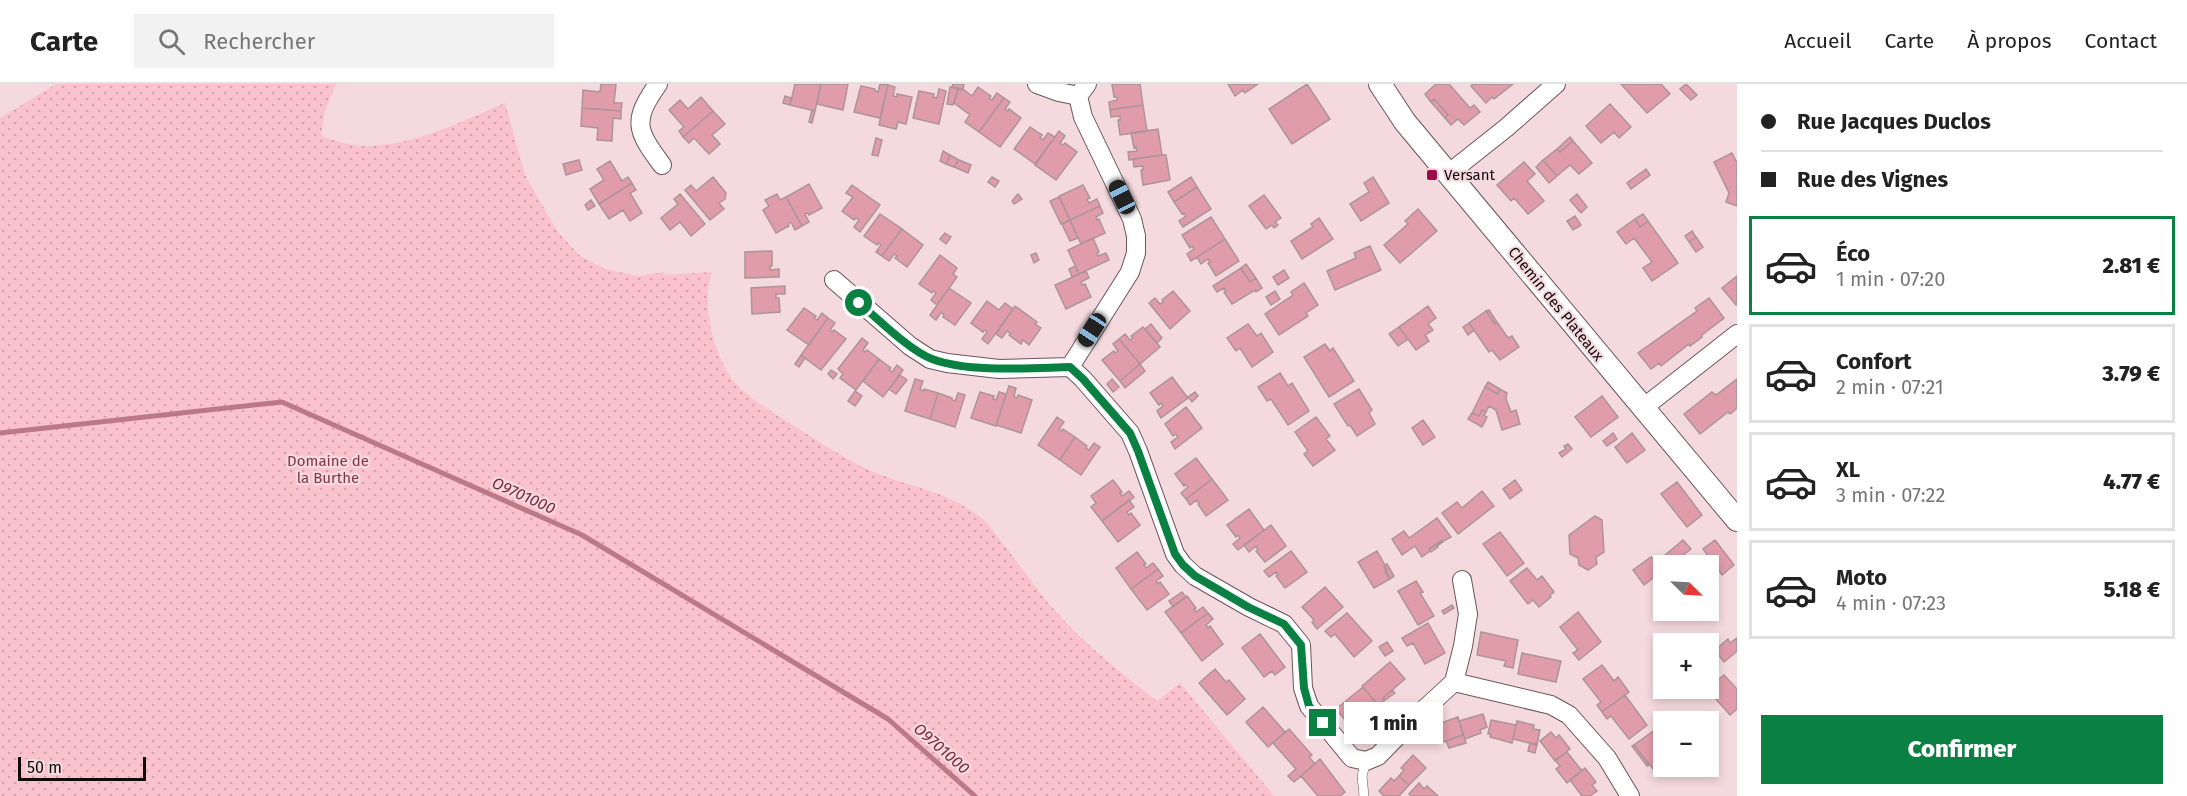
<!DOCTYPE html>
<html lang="fr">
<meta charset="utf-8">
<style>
:root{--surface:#fff;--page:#f2f2f2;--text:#222;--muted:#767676;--line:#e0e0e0;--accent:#0b8043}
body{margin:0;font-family:"Fira Sans",sans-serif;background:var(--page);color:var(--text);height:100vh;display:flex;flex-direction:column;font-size:22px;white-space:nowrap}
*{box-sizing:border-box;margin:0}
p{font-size:20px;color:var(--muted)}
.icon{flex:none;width:33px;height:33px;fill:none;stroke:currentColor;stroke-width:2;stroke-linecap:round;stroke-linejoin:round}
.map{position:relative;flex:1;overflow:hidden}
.panel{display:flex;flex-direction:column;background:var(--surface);width:450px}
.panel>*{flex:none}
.hud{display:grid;align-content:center;height:132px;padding:0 24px;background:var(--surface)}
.needle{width:39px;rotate:114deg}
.controls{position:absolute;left:1653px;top:471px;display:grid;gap:12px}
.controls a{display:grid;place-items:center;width:66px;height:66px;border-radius:0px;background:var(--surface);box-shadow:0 3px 9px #0003;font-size:30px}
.scale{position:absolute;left:18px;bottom:15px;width:128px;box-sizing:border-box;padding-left:6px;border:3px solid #11090a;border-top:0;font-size:16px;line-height:21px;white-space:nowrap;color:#11090a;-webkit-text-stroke:4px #f4dade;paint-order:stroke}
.end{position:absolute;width:27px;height:27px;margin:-14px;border:8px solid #0b8043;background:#fff;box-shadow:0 0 0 3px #fff}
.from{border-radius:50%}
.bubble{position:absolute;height:42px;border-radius:0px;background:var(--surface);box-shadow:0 3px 9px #0003;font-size:20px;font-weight:800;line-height:42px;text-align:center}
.car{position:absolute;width:18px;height:36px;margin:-18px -9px;border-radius:8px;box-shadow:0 0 4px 2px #0007;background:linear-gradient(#222 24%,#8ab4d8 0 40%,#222 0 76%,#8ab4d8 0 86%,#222 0)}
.hud b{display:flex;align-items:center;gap:21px;height:57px;font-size:22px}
.hud b+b{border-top:2px solid var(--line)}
.hud i{width:15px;height:15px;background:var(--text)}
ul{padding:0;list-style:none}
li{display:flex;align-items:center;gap:18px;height:99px;margin:0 12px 9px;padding:0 12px;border:3px solid var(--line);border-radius:0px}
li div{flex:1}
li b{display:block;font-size:22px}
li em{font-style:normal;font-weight:800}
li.selected{border-color:var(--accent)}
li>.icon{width:54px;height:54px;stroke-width:1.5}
.action{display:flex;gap:12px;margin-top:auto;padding:12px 24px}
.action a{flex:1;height:69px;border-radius:0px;background:var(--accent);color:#fff;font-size:24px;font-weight:800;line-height:69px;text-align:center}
header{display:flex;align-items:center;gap:36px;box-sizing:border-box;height:84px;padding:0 30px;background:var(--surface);border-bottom:2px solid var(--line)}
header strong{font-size:28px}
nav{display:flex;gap:33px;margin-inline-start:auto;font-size:21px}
.search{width:420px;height:54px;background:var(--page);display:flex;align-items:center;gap:15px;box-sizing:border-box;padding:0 21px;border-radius:0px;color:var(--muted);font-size:22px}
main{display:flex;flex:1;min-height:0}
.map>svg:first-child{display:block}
</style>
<header>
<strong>Carte</strong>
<div class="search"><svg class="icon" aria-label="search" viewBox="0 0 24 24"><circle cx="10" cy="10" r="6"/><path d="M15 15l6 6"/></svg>Rechercher</div>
<nav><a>Accueil</a><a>Carte</a><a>À propos</a><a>Contact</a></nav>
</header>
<main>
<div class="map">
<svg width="1737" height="712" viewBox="0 0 1737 712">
<defs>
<pattern id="park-dots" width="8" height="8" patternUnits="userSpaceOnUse" patternTransform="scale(1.5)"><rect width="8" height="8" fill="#fac2cc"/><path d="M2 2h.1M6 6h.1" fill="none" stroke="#d5a5ae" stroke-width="1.8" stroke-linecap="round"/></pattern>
</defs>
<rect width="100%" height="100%" fill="#f4dade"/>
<path fill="url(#park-dots)" d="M56,0H336L325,27L321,52C334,57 348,61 362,62C411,63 461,38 505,19L525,91L557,147L579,171L605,185L637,192L665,188L663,191L712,188C700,222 715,281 742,306C757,319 774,329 791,340C816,356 842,373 869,386C912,405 946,405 985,437C992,444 998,454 1005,462C1019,481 1034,501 1049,520C1080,557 1119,587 1157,617L1180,599L1274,712H0V34Z"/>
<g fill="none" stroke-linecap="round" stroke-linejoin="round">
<path stroke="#bb7986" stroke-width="5" d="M0,349L282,318L582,451L888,635L975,712"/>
</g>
<path fill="#e19ca9" stroke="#ac9498" stroke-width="1.5" d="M601,0H616L614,19H622L621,27L582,24L583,6L600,8Z
M795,0H821L815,27L790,21Z
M821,0H848L843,26L817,20Z
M880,0L888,1L880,34L854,28L861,2L875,5V7L878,8Z
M953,0H964L963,5L952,3Z
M1112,0H1140L1143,21L1110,26L1109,18L1117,16V13H1114Z
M1228,0H1258L1245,9L1243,6L1235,12Z
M1307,0L1330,35L1292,60L1269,25Z
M1436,0H1449L1470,24L1474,21L1480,28L1464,41L1458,35L1451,41L1445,34L1448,31L1434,15L1431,18L1425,10Z
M1473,0H1513L1494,15L1492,13L1486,19L1471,2Z
M1621,0H1661L1670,10L1647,29Z
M1686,0L1697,11L1691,16L1680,5Z
M888,1L895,3L893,12L897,13V10L912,13L906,40L898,38L896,45L879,41Z
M950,3L958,5L953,21L947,20Z
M978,3L991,12L989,14L992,16L997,9L1004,14L979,48L965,38L970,31L954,19L958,5L964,6L972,12Z
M939,5L946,7L939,40L913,34L919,7L934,10L933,13L937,14Z
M785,12L791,14L790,21L783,19Z
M701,13L713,27L683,53L679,47L684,43L669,26L680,16L688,25Z
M1004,14L1010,18L1005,25L1008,27L1009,25L1021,34L1000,63L979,48Z
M1434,15L1448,31L1445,34L1431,18Z
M1610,20L1631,43L1619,54L1614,48L1601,59L1586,42Z
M1143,21L1147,47L1120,51L1118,36H1120V32L1111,33L1110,26Z
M582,24L621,27V35L613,34L612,57L597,56L598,44L581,42Z
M812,26L815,27L812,39L809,38Z
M713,27L725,40L712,51L720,60L709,70L694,54L689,59L683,53Z
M1030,43L1042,51L1040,54L1043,56L1048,49L1055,53L1035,80L1014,65Z
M1158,45L1162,71L1129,76L1128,68L1137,67L1136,63L1134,64L1131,49Z
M1059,47L1065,52L1060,59L1063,61L1065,59L1077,68L1056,96L1035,81Z
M1570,53L1573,57L1560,68L1557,65Z
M876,54L882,56L878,72L872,71Z
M1573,57L1592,79L1579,90L1570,81L1557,92L1543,76L1557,65L1560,68Z
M943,67L950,71L946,80L940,77Z
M1732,69L1737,79V122L1726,118L1729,109L1714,78Z
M950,71L959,76L954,83L946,80Z
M1162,71H1166L1170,96L1143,101L1141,86H1143V82L1134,83L1133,75Z
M579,76L582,86L566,91L563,80Z
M959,76L971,81L968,89L954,83Z
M1543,76L1557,92L1549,99L1536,83Z
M610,77L622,97L628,93L632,99L599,120L590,105L604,96L597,85Z
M1524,78L1535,90L1527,97L1544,117L1528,130L1514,114L1511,117L1497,101Z
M1646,85L1650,91L1631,105L1627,99Z
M713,93L726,109L725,115L719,119L724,125L710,136L685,106L691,101L696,107Z
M992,93L999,97L995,103L988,98Z
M1191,93L1197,103L1174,118L1168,108Z
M1373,93L1389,119L1361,137L1350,120L1369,108L1364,99Z
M632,99L636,106L630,109L642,129L630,137L623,126L609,135L599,120Z
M809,100L822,124L809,131L808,129L805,130L809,138L802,142L786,113Z
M852,101L880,121L860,148L854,143L859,136L856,134L854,136L842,127L853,113L846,109Z
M1083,101L1090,114L1087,115L1089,119L1097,115L1100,122L1070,136L1059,112Z
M1197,103L1211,125L1183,143L1179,137L1186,132L1184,129L1182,130L1174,118Z
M680,110L705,140L691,152L680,138L670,146L661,134L678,120L674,115Z
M777,110L780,116L786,113L802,142L795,146L791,138L788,140L789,142L776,149L763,126L769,122L765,116Z
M1018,110L1022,115L1014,120L1012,117Z
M1577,110L1587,123L1581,129L1570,116Z
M1264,111L1281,134L1275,138L1278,141L1274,144L1272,141L1266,145L1249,122Z
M1059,113L1070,136L1061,140L1050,117Z
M591,116L595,122L588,126L585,121Z
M1100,122L1103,129L1096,133L1097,136L1099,135L1105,149L1081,160L1070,136Z
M1418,125L1437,147L1400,179L1384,161L1408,140L1405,137Z
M880,130L902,145L882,172L876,168L881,161L878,159L877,161L864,152Z
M1643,130L1648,137L1640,143L1635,135Z
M1575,132L1581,141L1573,146L1567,137Z
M1211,133L1225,155L1191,177L1187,170L1194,165L1192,162L1190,164L1182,151Z
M1319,134L1333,155L1302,175L1291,157L1313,143L1311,140Z
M1635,135L1640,143L1648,137L1678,179L1652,197L1643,184L1652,178L1634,154L1626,160L1617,148Z
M1070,136L1078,154L1070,157L1062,140Z
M902,145L923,161L907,183L895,174L897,172L894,170L889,177L882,172Z
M1692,147L1696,153L1689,158L1685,152Z
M945,149L951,153L946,160L940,155Z
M1696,153L1703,163L1696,168L1689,158Z
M1093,154L1099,168L1097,169L1098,172L1106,169L1109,176L1079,190L1068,166Z
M1225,155L1239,177L1216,192L1208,179L1210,178L1208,175L1201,180L1197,173Z
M1370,162L1381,186L1335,206L1327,187L1356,174L1354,169Z
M772,167V182H770V186L779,185V193L745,194V168Z
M1036,169L1039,176L1034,179L1031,171Z
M940,171L957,184L953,190L957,193L937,221L931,216L936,209L933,207L932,209L919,200Z
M1246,180L1256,194L1250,198L1241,184Z
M1075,182L1079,190L1072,193L1069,185Z
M1241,184L1250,198L1256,194L1262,204L1256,208L1255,206L1232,220L1224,208L1226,207L1224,204L1217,208L1213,202Z
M1284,186L1289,194L1278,201L1273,193Z
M1086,187L1089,194L1081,198L1082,201L1085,200L1091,213L1066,225L1055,201Z
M1737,192V220L1736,221L1722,204Z
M1304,199L1318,221L1306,229L1308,232L1279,251L1265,230L1293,211L1291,208Z
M785,202V210H776V214H779L780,228L752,230L751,204Z
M949,204L971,219L955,241L943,233L944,231L941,228L936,236L930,231Z
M1173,207L1190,227L1170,245L1149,219L1155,214L1160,220L1163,218L1162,216Z
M1275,207L1280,215L1271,221L1266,213Z
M1709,214L1724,234L1702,251V253L1690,262L1689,260L1661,282L1659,279L1651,285L1638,269L1697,227L1695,224Z
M987,217L999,226L1005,219L1013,225L988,260L982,255L987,248L984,246L983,248L971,239Z
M1015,222L1037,238L1035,240L1041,244L1029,261L1023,256L1021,260L1009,251L1010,249L1007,247L1002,254L996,250Z
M1428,222L1436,234L1428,240L1433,246L1425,251L1429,257L1416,266L1399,243Z
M804,224L816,232L814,234L817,236L822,229L828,234L809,261L787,246Z
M1489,226L1497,238L1495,240L1486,227Z
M1486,227L1495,240L1497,238L1508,254L1512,252L1519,263L1500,276L1492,266L1489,268L1469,239Z
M828,234L835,239L830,246L832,248L834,246L846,255L821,286L801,271Z
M1469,239L1474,246L1468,251L1463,243Z
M1151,240L1162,254L1157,259L1145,245Z
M1248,240L1257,252L1261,249L1273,268L1252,283L1240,264L1236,267L1227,254Z
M1143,243L1160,263L1140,280L1119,255L1125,250L1130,256L1133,254L1131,252Z
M1399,243L1408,255L1398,262L1389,250Z
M862,254L868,259L863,266L865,268L867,266L879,275L856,306L840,294L843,290L838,285Z
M1119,255L1140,280L1120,297L1102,276L1114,267L1115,269L1118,267L1113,260Z
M1325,260L1330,267L1333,264L1354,297L1329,313L1304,273Z
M801,271L805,274L799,283L795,280Z
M879,275L891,284L889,286L892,288L897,281L903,286L883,313L863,297Z
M1140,280L1145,287L1125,304L1120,297Z
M831,286L837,290L833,295L828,290Z
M1280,289L1288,302L1292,299L1309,327L1288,341L1271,315L1267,317L1258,303Z
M900,291L907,296L896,310L889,305Z
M1172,293L1188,314L1161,334L1157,327L1163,322L1161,319L1159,321L1150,309Z
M915,295L923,297L920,306L924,307V305L938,309L930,335L905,327Z
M1112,295L1119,303L1113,308L1107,300Z
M1737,295V324L1730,330L1728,328L1700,350L1684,330L1712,308L1716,311Z
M1488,298L1500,305L1498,310L1485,303Z
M1009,302L1016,304L1014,313L1017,314L1018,311L1032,316L1021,349L996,341Z
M1485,303L1498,310L1500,305L1507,309L1506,315L1511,328L1516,326L1520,340L1502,346L1496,326L1489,322L1486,328L1482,326L1479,332L1472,329Z
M1359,305L1372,326L1369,329L1375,340L1357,352L1350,341L1348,342L1334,320Z
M855,307L862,312L855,322L848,317Z
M980,308L994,312L993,315L996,316L999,308L1006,310L996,342L971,334Z
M1195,308L1198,312L1192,318L1188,313Z
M938,309L952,314V316L955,317L958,309L965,311L955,343L930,335Z
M1602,312L1618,333L1591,353L1575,333Z
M1186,323L1202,344L1175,365L1171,358L1178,353L1176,350L1173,352L1165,340Z
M1482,326L1486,328L1484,331L1487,333L1482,343L1468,335L1472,329L1479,332Z
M1057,333L1064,338L1059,345L1062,347L1063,345L1075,353L1060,376L1038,361Z
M1316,333L1330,352L1326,355L1335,366L1313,382L1304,370L1308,367L1295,348Z
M1423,336L1435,353L1423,361L1412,344Z
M1613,349L1617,355L1607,362L1603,357Z
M1632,349L1645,366L1627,379L1615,363Z
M1075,353L1087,362L1086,364L1089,366L1094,359L1100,363L1081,391L1060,376Z
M1568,360L1572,365L1562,373L1559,369L1566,365L1564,362Z
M1196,374L1212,395L1186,415L1181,409L1188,403L1185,400L1184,402L1175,390Z
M1212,395L1228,416L1206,432L1198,420L1199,419L1197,416L1190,421L1186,415Z
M1113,396L1122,408L1120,409L1122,412L1129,407L1134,413L1102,437L1091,423L1096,419L1091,412Z
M1515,396L1522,406L1510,415L1503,405Z
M1677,398L1702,431L1687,443L1661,410Z
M1482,407L1494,422L1458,450L1442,429L1457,418L1462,424Z
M1129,416L1134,423L1127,428L1129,431L1131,429L1140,441L1118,458L1102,437Z
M1249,425L1264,446L1238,466L1233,460L1240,454L1238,451L1236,453L1227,441Z
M1595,432L1602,436L1604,468L1596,473L1597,480L1588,486L1579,481L1578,474L1570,470L1569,451Z
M1437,434L1451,453L1429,465L1430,467L1422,473L1415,462L1402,471L1392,455L1404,447L1409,454Z
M1271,441L1286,462L1265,478L1256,467L1258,465L1256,462L1249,468L1244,461Z
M1500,448L1524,479L1507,492L1483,460Z
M1442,456L1443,458L1437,462L1438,463L1431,468L1429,465Z
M1683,456L1691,465L1669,482L1663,473Z
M1715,456L1734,481L1722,491L1703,465Z
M1291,467L1307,488L1285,504L1276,492L1278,491L1276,488L1269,493L1264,487Z
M1377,467L1385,481L1387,487L1385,488L1390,495L1374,504L1358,478Z
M1137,468L1146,480L1144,481L1146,484L1153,479L1158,485L1131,505L1116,484Z
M1651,473L1662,487L1644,501L1633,486Z
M1387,480L1394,492L1390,495L1384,482Z
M1527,484L1537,496L1542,492L1554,508L1550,511L1551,513L1539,523L1533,516L1528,520L1510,497Z
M1158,485L1163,492L1156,497L1158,500L1160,498L1169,510L1147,526L1131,505Z
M1416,497L1423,508L1420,509L1434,532L1418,541L1398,507Z
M1325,503L1343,523L1317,545L1312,538L1314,536L1302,523Z
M1182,508L1186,513L1173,523L1169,517Z
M1187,512L1196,524L1194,525L1196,528L1203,523L1208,529L1181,549L1165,528Z
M1452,521L1454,524L1444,530L1442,527Z
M1578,528L1601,558L1579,576L1573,569L1578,566L1560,543Z
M1208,529L1213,535L1206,541L1208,544L1210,542L1223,560L1202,577L1181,549Z
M1347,529L1372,557L1354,573L1335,550L1331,553L1325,547Z
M1428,539L1445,569L1425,580L1413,559L1407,562L1402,554Z
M1481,548L1518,556L1513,584L1504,582L1506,577L1477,571Z
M1260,550L1285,583L1275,591L1272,587L1264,593L1242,564Z
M1737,554V567L1724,578L1715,566L1728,555L1730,559Z
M1387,558L1393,567L1385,572L1379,563Z
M1522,569L1561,577L1556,598L1518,590Z
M1390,578L1405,595L1383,614L1385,616L1379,622L1362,602Z
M1708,578L1715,586L1708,591Z
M1602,581L1614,597L1618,593L1629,608L1602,628L1597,621L1601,618L1583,595Z
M1215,585L1226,598L1229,596L1245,615L1227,631L1199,599Z
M1724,591L1737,605V625L1730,631L1707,605Z
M1363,603L1377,620L1351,643L1336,625Z
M1392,606L1395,609L1385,616L1383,614Z
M1625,611L1647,641L1629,655L1611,632L1607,635L1602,628Z
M1263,623L1285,648L1268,663L1246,638Z
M1483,630L1487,643L1480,646L1481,649L1465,655L1459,637Z
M1458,633L1463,651L1440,659L1435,646L1442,643L1441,639Z
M1491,636L1516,641L1512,659L1490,653L1491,650H1488Z
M1517,637L1534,641L1533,645L1540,646L1537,661L1513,655Z
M1289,645L1312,671L1309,673L1315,680L1294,698L1288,692L1296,685L1273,659Z
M1656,645L1662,652L1659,655L1664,661L1663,663L1652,648Z
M1551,648L1556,654L1559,651L1570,665L1555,677L1540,657Z
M1652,648L1664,664V682H1667L1657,690L1634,661Z
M1463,651L1466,659L1449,664L1446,657Z
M1530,659L1537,660L1535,669L1528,667Z
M1634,661L1649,681L1647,682L1632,662Z
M1567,668L1582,687L1567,699L1556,685L1560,682L1555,676Z
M1413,671L1426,684L1409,701L1399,692L1404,686L1401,684Z
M1320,675L1345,708L1340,712H1318L1301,692Z
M1585,684L1596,698L1592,701L1597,707L1590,712H1582L1570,696Z
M1399,692L1409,701L1399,712H1384L1379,707L1391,694L1394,697Z
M1419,699L1424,705L1427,702L1438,712H1411L1409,710Z"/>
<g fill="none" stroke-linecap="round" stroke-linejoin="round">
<g stroke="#6b5559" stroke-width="10">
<path id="service" d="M1364,712L1362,692L1366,677"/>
</g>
<g stroke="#6b5559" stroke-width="20">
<path id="minor" d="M658,0C632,37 636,46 662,81
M1037,0L1059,8L1078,12
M1448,90L1506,44L1556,0
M834,196L910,262L930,275L947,279L999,285L1070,283L1130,188L1136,169V152L1132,135L1083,33L1078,12L1087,0
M1070,283L1083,295L1130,349L1138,367L1175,470L1183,481L1195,492L1249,523L1284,540L1301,561L1303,604L1309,622L1352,674L1366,677L1378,672L1417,632L1454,598L1551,621L1569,631L1607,674L1630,712
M1643,324L1737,250
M1454,598L1463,562L1468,530L1462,496"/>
</g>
<g stroke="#6b5559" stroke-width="24">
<path id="tertiary" d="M1380,0L1405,38L1737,436"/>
</g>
<use href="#service" stroke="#fff" stroke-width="9"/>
<use href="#minor" stroke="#fff" stroke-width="18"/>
<use href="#tertiary" stroke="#fff" stroke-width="22"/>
</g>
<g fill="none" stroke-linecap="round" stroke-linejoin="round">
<path stroke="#0b8043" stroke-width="8" d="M859,219C878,235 910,267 932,275C969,289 1030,284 1070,283L1083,295L1130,349L1138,367L1175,470L1183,481L1195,492L1248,523L1284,540L1301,561L1304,604L1309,622L1323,639"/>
</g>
<rect fill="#a20947" stroke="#f4dade" stroke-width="2" x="1426" y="85" width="12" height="12" rx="3"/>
<g text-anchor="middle" stroke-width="4.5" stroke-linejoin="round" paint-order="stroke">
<g font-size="15" fill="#11090a" stroke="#f4dade" text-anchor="start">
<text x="1444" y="96">Versant</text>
</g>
<g font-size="15" fill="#11090a" stroke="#f4dade">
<text transform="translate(1556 220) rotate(51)" y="5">Chemin des Plateaux</text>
</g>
<g font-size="15" fill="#853348" stroke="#f4dade">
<text x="328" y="382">Domaine de<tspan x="328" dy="17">la Burthe</tspan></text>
</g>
<g font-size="16" font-style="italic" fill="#7a293f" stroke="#f4dade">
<text transform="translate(524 411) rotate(24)" y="6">O9701000</text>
<text transform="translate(942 664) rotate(41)" y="6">O9701000</text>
</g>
</g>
</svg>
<div class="controls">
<a><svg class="needle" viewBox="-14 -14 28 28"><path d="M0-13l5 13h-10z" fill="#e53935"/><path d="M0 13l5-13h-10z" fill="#767676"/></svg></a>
<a>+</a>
<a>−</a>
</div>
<div class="scale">50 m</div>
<i class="end from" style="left:859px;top:219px"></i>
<i class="end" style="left:1323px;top:639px"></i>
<div class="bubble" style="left:1344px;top:618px;width:99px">1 min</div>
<i class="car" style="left:1122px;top:113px;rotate:334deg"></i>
<i class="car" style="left:1092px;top:246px;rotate:213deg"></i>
</div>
<section class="panel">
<div class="hud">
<b><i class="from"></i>Rue Jacques Duclos</b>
<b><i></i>Rue des Vignes</b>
</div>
<ul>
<li class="selected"><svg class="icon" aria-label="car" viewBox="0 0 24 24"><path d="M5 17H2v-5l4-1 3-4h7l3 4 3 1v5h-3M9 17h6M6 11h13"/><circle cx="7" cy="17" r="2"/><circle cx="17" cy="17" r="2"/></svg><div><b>Éco</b><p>1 min · 07:20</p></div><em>2.81 €</em></li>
<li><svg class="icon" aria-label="car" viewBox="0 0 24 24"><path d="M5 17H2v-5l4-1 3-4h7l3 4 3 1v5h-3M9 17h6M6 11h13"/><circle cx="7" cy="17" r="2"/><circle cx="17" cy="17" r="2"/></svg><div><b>Confort</b><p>2 min · 07:21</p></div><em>3.79 €</em></li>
<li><svg class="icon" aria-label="car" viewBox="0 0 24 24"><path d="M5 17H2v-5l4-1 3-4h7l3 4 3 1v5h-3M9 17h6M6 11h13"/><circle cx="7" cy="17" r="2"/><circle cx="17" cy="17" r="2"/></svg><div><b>XL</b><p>3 min · 07:22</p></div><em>4.77 €</em></li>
<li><svg class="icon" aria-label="car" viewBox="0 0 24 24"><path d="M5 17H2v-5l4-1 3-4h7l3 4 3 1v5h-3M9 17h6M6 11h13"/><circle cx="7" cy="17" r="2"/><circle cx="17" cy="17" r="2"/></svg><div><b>Moto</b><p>4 min · 07:23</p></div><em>5.18 €</em></li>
</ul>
<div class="action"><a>Confirmer</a></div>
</section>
</main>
